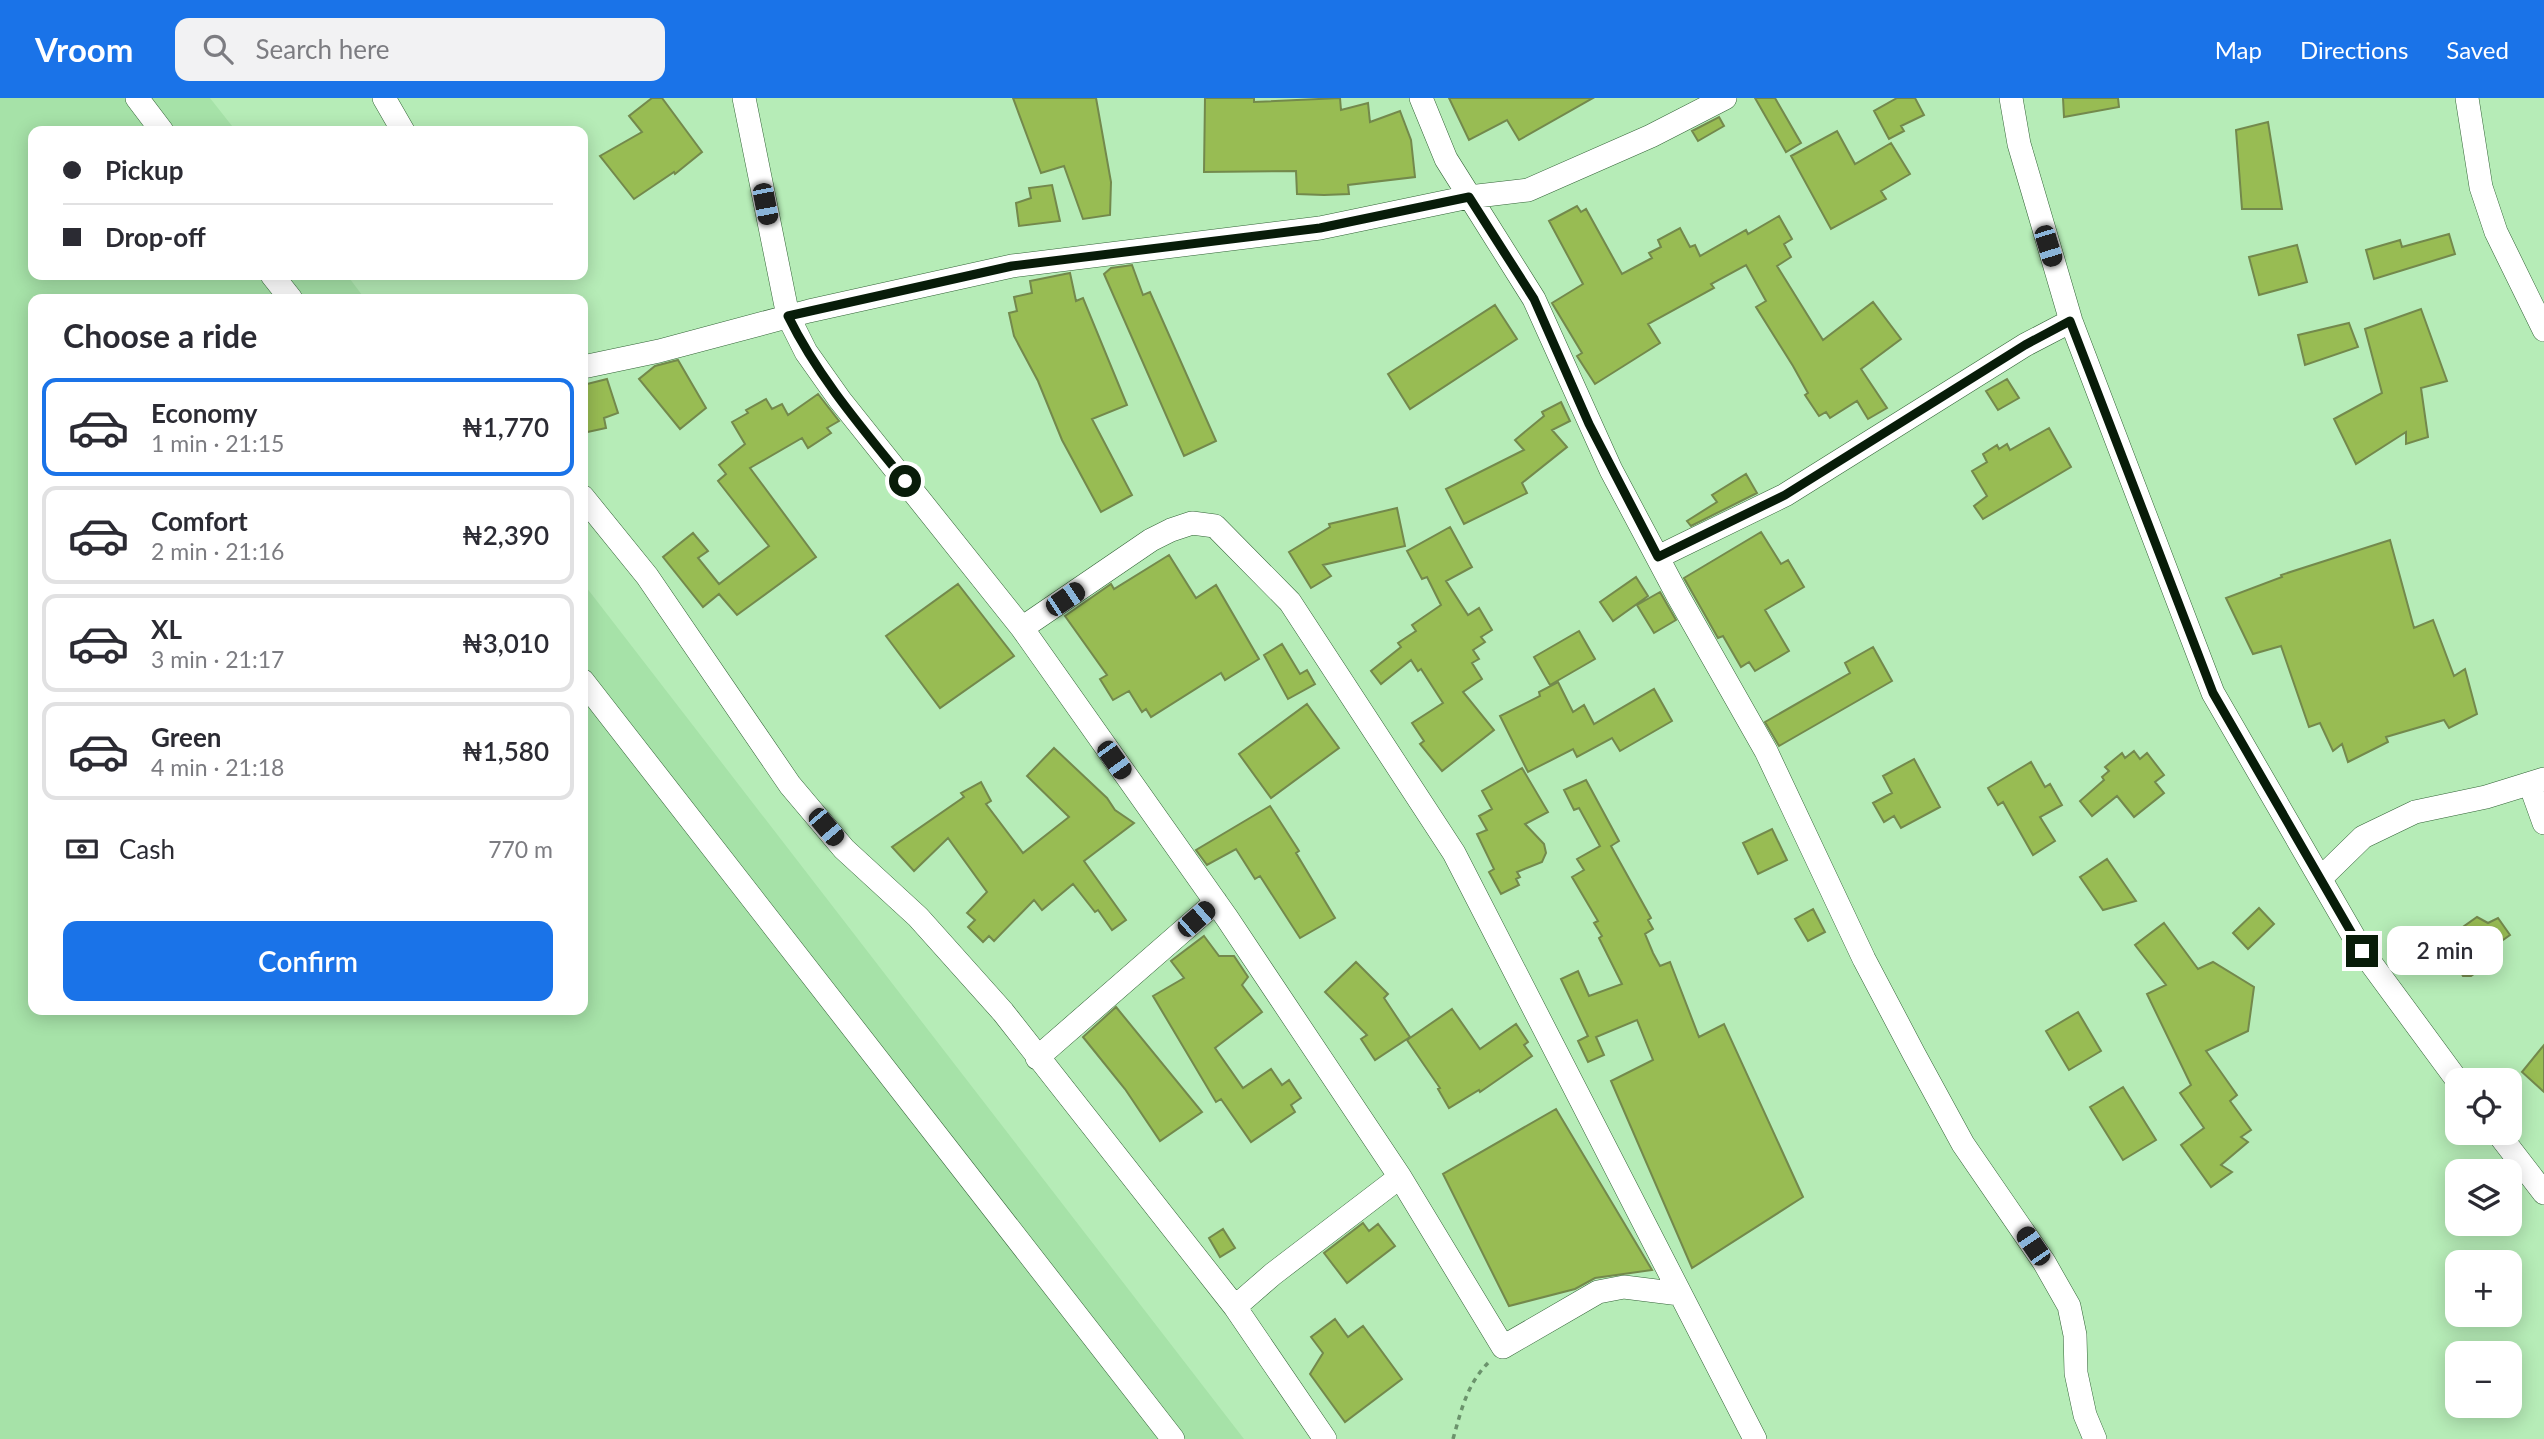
<!DOCTYPE html>
<meta charset="utf-8">
<style>
:root{--surface:#fff;--page:#f2f2f3;--text:#2b2b33;--muted:#7c7c81;--line:#e1e1e2;--accent:#1a73e8}
body{margin:0;font-family:Lato,sans-serif;background:var(--page);color:var(--text);height:100vh;display:flex;flex-direction:column;font-size:26px;white-space:nowrap}
*{box-sizing:border-box;margin:0}
p{font-size:23px;color:var(--muted)}
.icon{flex:none;width:38px;height:38px;fill:none;stroke:currentColor;stroke-width:2;stroke-linecap:round;stroke-linejoin:round}
.map{position:relative;flex:1;overflow:hidden}
.drawer{position:absolute;left:28px;top:196px;width:560px;height:721px;display:flex;flex-direction:column;background:var(--surface);border-radius:14px;box-shadow:0 4px 18px #0003}
.drawer>*{flex:none}
.top-card{position:absolute;left:28px;top:28px;width:560px;height:154px;border-radius:14px;box-shadow:0 4px 18px #0003;display:grid;align-content:center;height:154px;padding:0 35px;background:var(--surface)}
.controls{position:absolute;left:2445px;top:970px;display:grid;gap:14px}
.controls a{display:grid;place-items:center;width:77px;height:77px;border-radius:14px;background:var(--surface);box-shadow:0 4px 18px #0003;font-size:35px}
.end{position:absolute;width:32px;height:32px;margin:-16px;border:9px solid #081c09;background:#fff;box-shadow:0 0 0 4px #fff}
.from{border-radius:50%}
.bubble{position:absolute;height:49px;border-radius:14px;background:var(--surface);box-shadow:0 4px 18px #0003;font-size:23px;font-weight:600;line-height:49px;text-align:center}
.car{position:absolute;width:21px;height:42px;margin:-21px -10px;border-radius:9px;box-shadow:0 0 5px 2px #0007;background:linear-gradient(#222 24%,#8ab4d8 0 40%,#222 0 76%,#8ab4d8 0 86%,#222 0)}
.top-card b{display:flex;align-items:center;gap:24px;height:66px;font-size:26px}
.top-card b+b{border-top:2px solid var(--line)}
.top-card i{width:18px;height:18px;background:var(--text)}
ul{padding:0;list-style:none}
li{display:flex;align-items:center;gap:21px;height:98px;margin:0 14px 10px;padding:0 21px;border:4px solid var(--line);border-radius:14px}
li div{flex:1}
li b{display:block;font-size:26px}
li em{font-style:normal;font-weight:600}
li.active{border-color:var(--accent)}
li>.icon{width:63px;height:63px;stroke-width:1.5}
h2{padding:0 35px;font-size:32px;line-height:84px}
.pay{display:flex;align-items:center;gap:18px;height:77px;padding:0 35px;font-size:26px}
.pay p{margin-inline-start:auto}
.action{display:flex;gap:14px;margin-top:auto;padding:14px 35px}
.action a{flex:1;height:80px;border-radius:14px;background:var(--accent);color:#fff;font-size:28px;font-weight:600;line-height:80px;text-align:center}
header{display:flex;align-items:center;gap:42px;box-sizing:border-box;height:98px;padding:0 35px;background:var(--accent);color:#fff}
header strong{font-size:33px}
nav{display:flex;gap:38px;margin-inline-start:auto;font-size:24px}
.search{width:490px;height:63px;background:var(--page);display:flex;align-items:center;gap:18px;box-sizing:border-box;padding:0 24px;border-radius:14px;color:var(--muted);font-size:26px}
.map>svg:first-child{display:block}
</style>
<header>
<strong>Vroom</strong>
<div class="search"><svg class="icon" aria-label="search" viewBox="0 0 24 24"><circle cx="10" cy="10" r="6"/><path d="M15 15l6 6"/></svg>Search here</div>
<nav><a>Map</a><a>Directions</a><a>Saved</a></nav>
</header>
<div class="map">
<svg width="2544" height="1341" viewBox="0 0 2544 1341">
<rect width="100%" height="100%" fill="#b6ecb7"/>
<path fill="#a6e2a8" d="M0,0H210L236,33H33V177H347L365,201H33V912H583V485L1244,1341H0Z"/>
<path fill="#98bc53" stroke="#73894c" stroke-width="2" d="M652,0H662L702,54L675,76L674,74L634,101L600,58L642,34L629,18Z
M1013,0H1096L1111,84L1110,117L1083,121L1064,68L1041,75Z
M1205,0H1254V4L1340,0L1341,12L1368,5L1370,24L1400,13L1411,42L1415,79L1348,87L1349,96L1324,97L1297,96L1296,73L1204,74Z
M1449,0H1593L1519,42L1507,22L1469,42Z
M1755,0H1775L1801,45L1786,54Z
M1897,0H1915L1924,17L1901,28L1904,33L1889,41L1874,13Z
M2063,0H2118L2119,9L2064,19Z
M1719,19L1724,28L1698,43L1692,33Z
M2268,24L2282,111H2242L2236,32Z
M1837,33L1855,66L1891,45L1910,76L1881,93L1886,101L1831,131L1791,58Z
M1052,87L1060,123L1019,128L1016,105L1031,100L1029,90Z
M1577,108L1581,114L1586,111L1622,176L1652,160L1649,155L1661,149L1658,142L1680,130L1690,149L1695,147L1700,158L1746,132L1748,136L1779,118L1792,141L1784,146L1791,159L1777,168L1823,242L1873,204L1901,241L1861,271L1887,310L1868,321L1857,303L1830,320L1826,314L1819,318L1805,297L1808,295L1793,268L1756,209L1766,203L1746,167L1711,186L1714,190L1648,226L1660,245L1595,286L1577,258L1582,255L1552,205L1583,186L1549,123Z
M2449,136L2455,156L2374,181L2366,152L2400,142L2402,149Z
M2297,147L2307,184L2259,197L2249,159Z
M1132,167L1143,197L1150,194L1216,343L1184,358L1104,176L1111,170Z
M1070,175L1076,203L1083,200L1127,307L1092,321L1132,397L1101,414L1062,342L1038,283L1014,238L1009,215L1017,213L1014,199L1032,195L1030,183Z
M1495,207L1517,241L1410,311L1388,276Z
M2421,211L2447,283L2421,290L2428,339L2406,346V334L2356,366L2334,321L2382,295L2365,231Z
M2349,225L2358,249L2305,267L2298,237Z
M678,262L706,310L680,331L639,281L655,268Z
M607,281L618,315L604,320L606,330L583,335V287Z
M2007,281L2019,300L1998,312L1986,293Z
M818,296L839,323L827,330L831,335L808,350L802,340L750,370L816,459L737,517L719,496L703,509L663,459L693,435L708,453L698,460L719,486L769,448L718,383L726,376L719,367L745,346L732,324L748,315L746,312L766,301L772,311L782,306L788,317Z
M1561,304L1570,323L1552,332L1567,349L1522,385L1527,395L1464,426L1446,391L1524,352L1515,342L1544,318L1542,314Z
M2049,330L2071,369L1983,421L1974,408L1987,398L1972,373L1987,364L1983,356L1997,347L1999,351L2007,346L2010,352Z
M1746,376L1757,395L1691,428L1687,423L1717,404L1712,397Z
M1397,410L1405,448L1323,467L1331,478L1311,490L1289,454L1330,429L1329,426Z
M1450,429L1472,469L1446,483L1468,517L1479,510L1492,532L1481,539L1485,544L1473,552L1479,561L1472,565L1482,581L1463,594L1494,632L1442,673L1420,646L1424,643L1412,625L1443,605L1421,571L1418,573L1411,562L1381,586L1371,573L1401,549L1398,545L1416,533L1412,527L1441,507L1427,479L1422,481L1407,453Z
M1761,434L1781,466L1788,462L1804,489L1765,512L1789,553L1755,573L1749,564L1741,569L1723,538L1718,540L1684,480Z
M2390,442L2414,530L2433,522L2454,578L2465,571L2477,616L2449,630L2444,622L2386,639L2388,644L2348,664L2342,646L2333,653L2320,625L2309,629L2281,548L2253,556L2226,500L2282,479L2281,477Z
M1169,457L1196,500L1216,487L1259,561L1225,582L1221,575L1151,619L1146,611L1142,614L1129,593L1113,602L1100,581L1107,577L1065,518L1111,486L1114,491Z
M1636,479L1648,498L1613,523L1600,504Z
M958,486L1014,558L940,610L886,538Z
M1660,494L1676,522L1654,535L1637,507Z
M1579,533L1595,561L1550,587L1534,559Z
M1282,546L1300,576L1307,572L1315,586L1288,601L1264,557Z
M1873,549L1892,583L1779,648L1765,624L1850,575L1845,565Z
M1558,584L1573,614L1584,607L1594,626L1654,591L1672,623L1620,653L1612,640L1577,659L1573,651L1528,674L1500,618L1540,598L1539,594Z
M1307,606L1339,650L1271,700L1239,656Z
M1054,650L1107,700L1115,712L1134,725L1084,763L1126,822L1112,832L1098,812L1095,814L1073,786L1042,812L1034,802L994,843L989,838L983,844L968,829L975,822L967,815L987,794L948,740L914,773L892,749L964,699L961,695L981,684L991,703L986,706L1023,755L1069,719L1027,678Z
M2134,653L2140,661L2147,655L2164,677L2155,684L2164,695L2134,719L2117,698L2092,718L2080,703L2104,682L2102,679L2109,673L2105,669L2122,655L2125,660Z
M1914,661L1940,709L1901,730L1894,718L1884,724L1873,705L1892,695L1883,678Z
M2031,664L2045,689L2050,686L2062,707L2040,719L2055,743L2033,757L2003,704L1998,707L1988,690Z
M1522,670L1548,714L1525,726L1544,746L1546,755L1542,764L1517,774L1520,779L1516,781L1519,787L1501,796L1489,774L1494,771L1477,736L1487,732L1479,718L1492,711L1482,693Z
M1586,682L1619,743L1611,748L1651,820L1648,822L1653,831L1645,836L1653,855L1660,868L1670,864L1699,939L1724,926L1803,1099L1692,1170L1611,983L1653,962L1637,922L1596,939L1604,957L1588,964L1578,943L1588,938L1561,881L1578,873L1589,898L1622,886L1599,840L1602,838L1594,825L1598,823L1572,779L1584,772L1577,761L1600,748L1579,710L1574,712L1564,692Z
M1270,708L1299,753L1296,755L1335,820L1300,840L1260,778L1255,781L1236,751L1207,767L1196,752Z
M1772,731L1787,762L1758,776L1743,745Z
M2107,761L2136,803L2103,812L2080,779Z
M2259,810L2274,826L2248,851L2233,835Z
M1813,811L1825,834L1808,843L1795,821Z
M2477,819L2488,825L2498,820L2510,837L2496,847L2499,858L2471,878H2463L2452,858L2457,855L2446,841Z
M2164,825L2198,871L2213,864L2254,889L2248,933L2206,953L2237,997L2230,1003L2251,1032L2241,1039L2248,1044L2221,1067L2232,1074L2211,1089L2181,1047L2204,1030L2180,995L2191,987L2147,896L2166,887L2135,847Z
M1204,838L1219,858H1234L1248,879L1242,887L1262,914L1215,950L1243,990L1271,971L1282,987L1289,982L1301,1000L1291,1007L1295,1014L1251,1044L1221,1001L1216,1004L1153,898L1184,880L1171,863Z
M1356,864L1388,896L1384,900L1410,939L1375,962L1361,941L1367,937L1325,894Z
M1116,909L1202,1014L1160,1043L1125,991L1083,939Z
M1452,911L1480,951L1516,926L1528,944L1524,947L1532,958L1480,994L1479,992L1449,1010L1438,991L1440,990L1407,942Z
M2078,914L2101,953L2069,972L2046,933Z
M2544,947V994L2522,974Z
M2123,989L2156,1042L2123,1062L2090,1009Z
M1556,1011L1652,1172L1595,1180L1575,1191L1509,1208L1443,1076Z
M1363,1125L1369,1133L1378,1126L1395,1148L1347,1185L1324,1155Z
M1223,1131L1235,1150L1220,1159L1209,1140Z
M1335,1221L1348,1239L1363,1228L1402,1281L1345,1324L1310,1276L1323,1255L1311,1239Z"/>
<g fill="none" stroke-linecap="round" stroke-linejoin="round">
<g stroke="#326336" stroke-width="24">
<path id="minor" d="M137,0L162,33
M384,0L403,33
M744,0L788,218L806,254L840,302L1022,530L1227,820L1400,1079L1503,1249L1598,1194L1624,1189L1680,1196
M1421,0L1446,61L1534,201L1611,372L1678,498L1766,653L1864,861L1914,956L1963,1046L2044,1164L2069,1208L2075,1237L2076,1275L2085,1317L2095,1341
M2011,0L2019,46L2071,223L2213,595L2362,853L2457,982
M2467,0L2481,89L2496,134L2544,232
M272,177L291,201
M583,269L659,253L809,213L1012,168L1320,130L1469,99L1528,92L1651,38L1725,0
M583,399L647,478L790,687L844,751L918,819L1003,914L1235,1209L1325,1341
M1658,459L1785,397L2025,247L2071,223
M1022,530L1151,442L1171,432L1192,425L1215,428L1290,504L1454,755L1755,1341
M583,583L1173,1341
M2530,686L2544,725
M2321,780L2363,739L2415,714L2486,699L2544,681
M1037,960L1216,804
M2497,1034L2544,1095
M1235,1209L1273,1176L1400,1079"/>
</g>
<path stroke="#6b936c" stroke-width="3.5" stroke-dasharray="5 5" stroke-linecap="butt" d="M1453,1341C1461,1313 1467,1286 1488,1265"/>
<use href="#minor" stroke="#fff" stroke-width="23"/>
</g>
<g fill="none" stroke-linecap="round" stroke-linejoin="round">
<path stroke="#081c09" stroke-width="9" d="M905,383C862,330 818,279 788,218L1012,168L1320,130L1469,99L1534,201L1589,326L1658,459L1785,397L2025,247L2070,223L2213,595L2362,853"/>
</g>
</svg>
<div class="controls">
<a><svg class="icon" aria-label="locate" viewBox="0 0 24 24"><circle cx="12" cy="12" r="6"/><path d="M12 2v4M12 18v4M2 12h4M18 12h4"/></svg></a>
<a><svg class="icon" aria-label="layers" viewBox="0 0 24 24"><path d="M12 4l9 5-9 5-9-5zM3 14l9 5 9-5"/></svg></a>
<a>+</a>
<a>−</a>
</div>
<i class="end from" style="left:905px;top:383px"></i>
<i class="end" style="left:2362px;top:853px"></i>
<div class="bubble" style="left:2387px;top:828px;width:116px">2 min</div>
<i class="car" style="left:765px;top:106px;rotate:169deg"></i>
<i class="car" style="left:2048px;top:148px;rotate:163deg"></i>
<i class="car" style="left:1065px;top:501px;rotate:56deg"></i>
<i class="car" style="left:1114px;top:662px;rotate:144deg"></i>
<i class="car" style="left:826px;top:729px;rotate:140deg"></i>
<i class="car" style="left:1196px;top:821px;rotate:49deg"></i>
<i class="car" style="left:2033px;top:1148px;rotate:326deg"></i>
<div class="top-card">
<b><i class="from"></i>Pickup</b>
<b><i></i>Drop-off</b>
</div>
<section class="drawer">
<h2>Choose a ride</h2>
<ul>
<li class="active"><svg class="icon" aria-label="car" viewBox="0 0 24 24"><path d="M5 17H2v-5l4-1 3-4h7l3 4 3 1v5h-3M9 17h6M6 11h13"/><circle cx="7" cy="17" r="2"/><circle cx="17" cy="17" r="2"/></svg><div><b>Economy</b><p>1 min · 21:15</p></div><em>₦1,770</em></li>
<li><svg class="icon" aria-label="car" viewBox="0 0 24 24"><path d="M5 17H2v-5l4-1 3-4h7l3 4 3 1v5h-3M9 17h6M6 11h13"/><circle cx="7" cy="17" r="2"/><circle cx="17" cy="17" r="2"/></svg><div><b>Comfort</b><p>2 min · 21:16</p></div><em>₦2,390</em></li>
<li><svg class="icon" aria-label="car" viewBox="0 0 24 24"><path d="M5 17H2v-5l4-1 3-4h7l3 4 3 1v5h-3M9 17h6M6 11h13"/><circle cx="7" cy="17" r="2"/><circle cx="17" cy="17" r="2"/></svg><div><b>XL</b><p>3 min · 21:17</p></div><em>₦3,010</em></li>
<li><svg class="icon" aria-label="car" viewBox="0 0 24 24"><path d="M5 17H2v-5l4-1 3-4h7l3 4 3 1v5h-3M9 17h6M6 11h13"/><circle cx="7" cy="17" r="2"/><circle cx="17" cy="17" r="2"/></svg><div><b>Green</b><p>4 min · 21:18</p></div><em>₦1,580</em></li>
</ul>
<div class="pay"><svg class="icon" aria-label="cash" viewBox="0 0 24 24"><path d="M3 7h18v10H3z"/><circle cx="12" cy="12" r="2"/></svg>Cash<p>770 m</p></div>
<div class="action"><a>Confirm</a></div>
</section>
</div>
